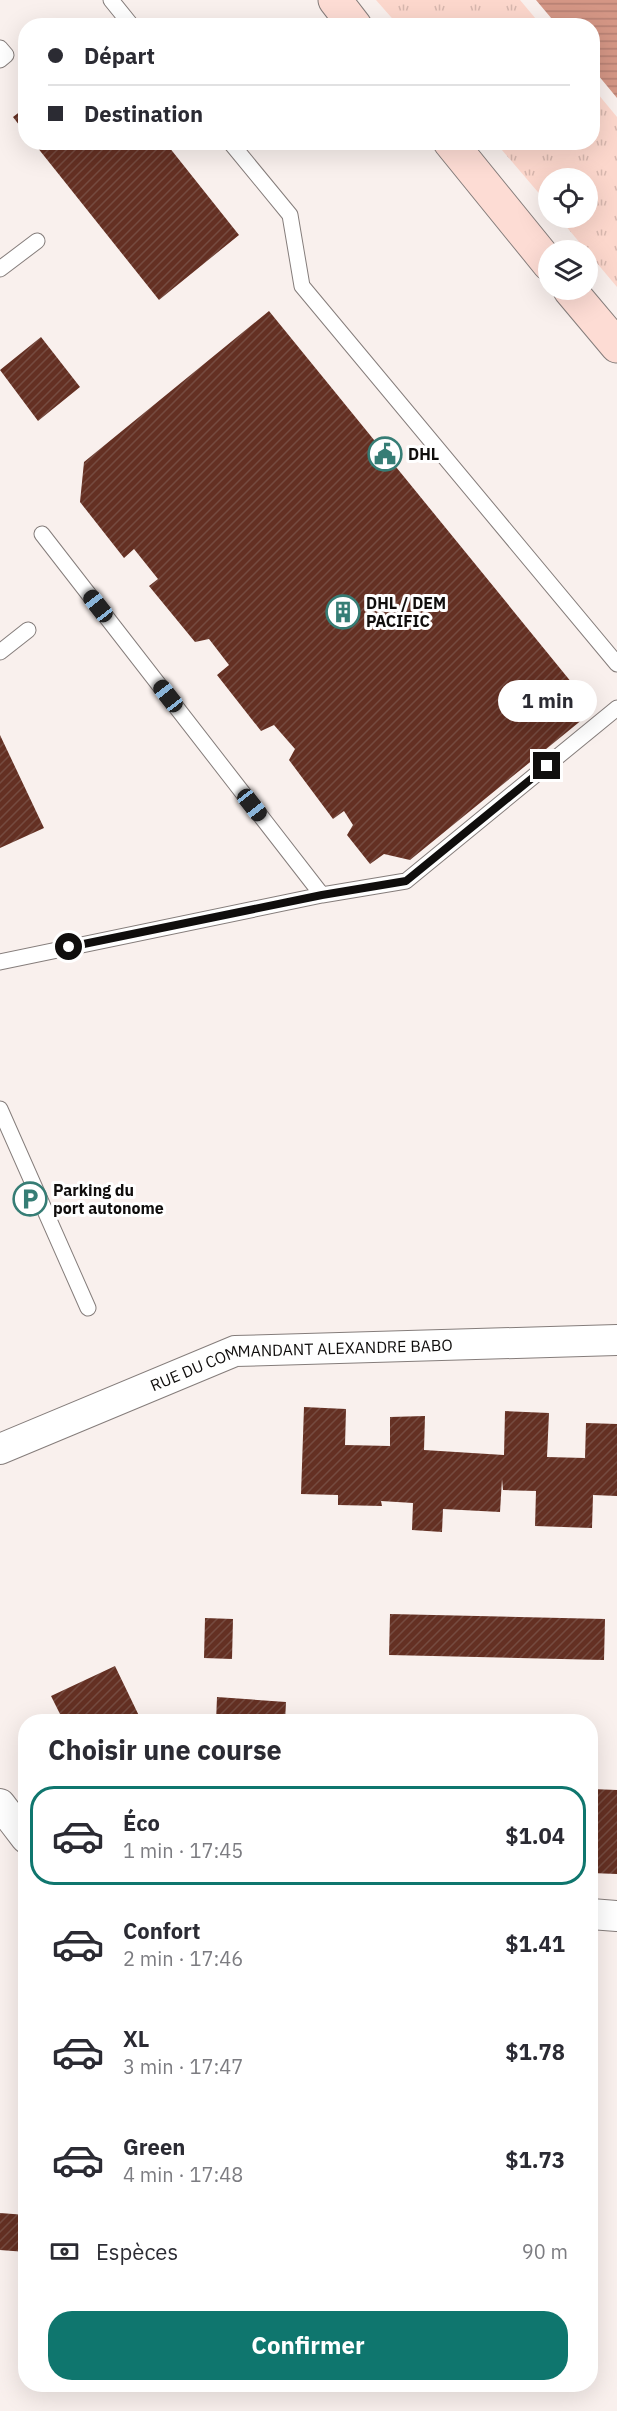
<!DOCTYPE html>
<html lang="fr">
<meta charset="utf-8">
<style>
:root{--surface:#fff;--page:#f7f7f7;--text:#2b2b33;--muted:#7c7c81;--line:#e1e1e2;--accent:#0f766e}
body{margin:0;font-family:"IBM Plex Sans",sans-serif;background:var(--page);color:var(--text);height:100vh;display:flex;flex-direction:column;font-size:22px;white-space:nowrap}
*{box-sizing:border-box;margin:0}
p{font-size:20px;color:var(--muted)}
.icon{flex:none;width:33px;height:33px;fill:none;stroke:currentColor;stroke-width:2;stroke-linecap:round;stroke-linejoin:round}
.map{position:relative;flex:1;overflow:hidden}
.drawer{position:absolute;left:18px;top:1714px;width:580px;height:678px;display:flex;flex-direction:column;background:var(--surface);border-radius:24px;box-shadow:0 6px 24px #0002}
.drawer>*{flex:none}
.guide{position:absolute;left:18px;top:18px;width:582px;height:132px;border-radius:24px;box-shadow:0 6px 24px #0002;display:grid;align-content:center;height:132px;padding:0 30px;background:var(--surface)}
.controls{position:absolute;left:538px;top:168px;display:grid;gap:12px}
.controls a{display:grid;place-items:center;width:60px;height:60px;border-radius:50%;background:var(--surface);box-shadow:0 6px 24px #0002;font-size:30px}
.end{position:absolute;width:27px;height:27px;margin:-14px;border:8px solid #100e0d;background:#fff;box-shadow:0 0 0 3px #fff}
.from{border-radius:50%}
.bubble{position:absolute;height:42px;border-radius:21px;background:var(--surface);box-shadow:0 6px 24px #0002;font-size:20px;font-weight:800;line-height:42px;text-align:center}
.car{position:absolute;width:18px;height:36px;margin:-18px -9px;border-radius:8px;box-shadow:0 0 4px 2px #0007;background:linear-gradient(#222 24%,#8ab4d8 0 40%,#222 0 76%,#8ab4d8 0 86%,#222 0)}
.guide b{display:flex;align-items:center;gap:21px;height:57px;font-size:22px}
.guide b+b{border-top:2px solid var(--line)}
.guide i{width:15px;height:15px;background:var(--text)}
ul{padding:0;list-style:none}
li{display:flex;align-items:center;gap:18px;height:99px;margin:0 12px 9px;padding:0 18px;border:3px solid transparent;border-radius:24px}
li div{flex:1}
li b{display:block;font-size:22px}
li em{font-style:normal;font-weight:800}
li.current{border-color:var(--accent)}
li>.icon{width:54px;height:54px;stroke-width:1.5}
h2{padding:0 30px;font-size:27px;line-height:72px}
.pay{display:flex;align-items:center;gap:15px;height:66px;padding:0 30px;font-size:22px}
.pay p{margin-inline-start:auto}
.cta{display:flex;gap:12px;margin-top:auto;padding:12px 30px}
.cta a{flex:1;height:69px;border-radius:24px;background:var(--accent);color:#fff;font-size:24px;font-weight:800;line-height:69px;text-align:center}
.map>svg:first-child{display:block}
</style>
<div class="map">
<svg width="617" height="2411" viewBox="0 0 617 2411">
<defs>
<pattern id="grass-tufts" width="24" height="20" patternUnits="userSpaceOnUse" patternTransform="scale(1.5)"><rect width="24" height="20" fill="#fcd7cc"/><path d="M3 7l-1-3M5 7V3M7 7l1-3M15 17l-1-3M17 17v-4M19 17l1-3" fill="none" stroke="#d7b7ae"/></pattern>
<pattern id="water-rules" width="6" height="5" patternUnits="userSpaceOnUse" patternTransform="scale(1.5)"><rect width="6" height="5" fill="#d49685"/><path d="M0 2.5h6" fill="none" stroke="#b58072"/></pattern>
<pattern id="building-hatch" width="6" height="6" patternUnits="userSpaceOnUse" patternTransform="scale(1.5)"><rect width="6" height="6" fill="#643023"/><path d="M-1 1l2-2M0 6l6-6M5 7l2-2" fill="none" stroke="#754b40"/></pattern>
</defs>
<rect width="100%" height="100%" fill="#f9f0ed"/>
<path fill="url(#grass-tufts)" d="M376,0H520L541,25H398Z
M593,88L617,117V287L559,218H588V178H549V205L496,143L592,142Z"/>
<path fill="url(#water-rules)" d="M536,0H617V98L593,69L592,26L557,25Z"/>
<path fill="url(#building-hatch)" d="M26,107V134L13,117Z
M33,142H165L239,235L159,300Z
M269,311L594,710L410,860L384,854L370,864L347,835L353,825L344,811L333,819L289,760L295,749L274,725L261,731L217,675L229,665L209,639L195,642L149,586L158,579L134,549L124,558L80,502L84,462Z
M41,337L80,387L38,421L0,370Z
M0,735L44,828L0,848Z
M304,1407L346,1409L345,1445L390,1446V1417L425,1416L424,1450L504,1455L505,1411L549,1413L547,1457L585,1458L586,1423L617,1424V1496L593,1495L592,1528L535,1526L536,1491L503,1490L502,1479L500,1512L443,1509L442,1532L412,1530L413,1503L381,1501L382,1506L338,1505V1495L301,1494Z
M390,1614L605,1619L604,1660L389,1655Z
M205,1618L233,1619L232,1659L204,1658Z
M115,1666L142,1722H64L51,1696Z
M217,1697L286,1702L285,1722H216Z
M591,1789L617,1790V1874L591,1873Z
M0,2213L26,2215V2252L0,2250Z"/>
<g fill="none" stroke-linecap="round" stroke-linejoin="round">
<g stroke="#857d7b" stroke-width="17">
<path id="service" d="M111,0L132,26
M0,48L6,55L0,60
M230,142L290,215L302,286L617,664
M0,269L37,241
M0,652L28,630
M322,895L406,881L617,708
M0,962L322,895L42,534
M0,1109L88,1308"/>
</g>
<g stroke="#857d7b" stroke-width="32">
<g id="minor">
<path id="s1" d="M0,1449L235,1351L617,1340"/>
<path d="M0,1804L26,1838"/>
<path d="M591,1914L617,1916"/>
</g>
</g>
<g stroke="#857d7b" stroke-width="35">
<path id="secondary" d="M335,0L355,26
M450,142L549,264
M570,290L617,346"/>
</g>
<use href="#service" stroke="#fff" stroke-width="15"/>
<use href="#minor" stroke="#fff" stroke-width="30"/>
<use href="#secondary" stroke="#fddcd4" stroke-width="33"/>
</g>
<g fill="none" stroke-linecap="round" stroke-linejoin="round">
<path stroke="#100e0d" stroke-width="8" d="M69,947L322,895L406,881L547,766"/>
</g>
<defs>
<g id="civic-ring" transform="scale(1.725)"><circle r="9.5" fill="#fff" stroke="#367d75" stroke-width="1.5"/><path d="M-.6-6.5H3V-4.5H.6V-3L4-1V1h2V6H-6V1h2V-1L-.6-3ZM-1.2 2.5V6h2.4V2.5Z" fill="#367d75"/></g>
<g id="building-ring" transform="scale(1.725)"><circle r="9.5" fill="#fff" stroke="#367d75" stroke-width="1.5"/><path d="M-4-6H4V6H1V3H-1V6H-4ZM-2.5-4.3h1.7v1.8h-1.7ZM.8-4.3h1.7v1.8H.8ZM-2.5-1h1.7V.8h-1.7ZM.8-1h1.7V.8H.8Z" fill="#367d75"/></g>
<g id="parking-ring" transform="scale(1.725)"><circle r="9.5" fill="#fff" stroke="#367d75" stroke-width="1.5"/><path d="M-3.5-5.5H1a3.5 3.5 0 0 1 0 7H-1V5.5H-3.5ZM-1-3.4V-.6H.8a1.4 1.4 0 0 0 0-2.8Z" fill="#367d75"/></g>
</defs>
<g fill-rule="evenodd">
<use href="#civic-ring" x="385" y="454"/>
<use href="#building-ring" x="343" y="612"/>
<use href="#parking-ring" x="30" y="1199"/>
</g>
<g text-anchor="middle" stroke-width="6" stroke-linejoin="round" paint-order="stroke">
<g font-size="16" font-weight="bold" fill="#100e0d" stroke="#fff" text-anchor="start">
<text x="408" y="460">DHL</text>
<text x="366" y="609">DHL / DEM<tspan x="366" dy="18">PACIFIC</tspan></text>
<text x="53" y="1196">Parking du<tspan x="53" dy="18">port autonome</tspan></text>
</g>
<g font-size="16" fill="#100e0d" stroke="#fff">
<text dy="6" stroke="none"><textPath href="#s1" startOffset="318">RUE DU COMMANDANT ALEXANDRE BABO</textPath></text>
</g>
</g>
</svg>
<div class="controls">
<a><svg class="icon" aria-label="locate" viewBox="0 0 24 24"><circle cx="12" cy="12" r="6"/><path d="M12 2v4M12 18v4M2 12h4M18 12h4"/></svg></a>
<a><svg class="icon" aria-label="layers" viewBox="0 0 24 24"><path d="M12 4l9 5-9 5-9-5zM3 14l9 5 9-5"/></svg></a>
</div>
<i class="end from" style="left:69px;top:947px"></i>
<i class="end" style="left:547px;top:766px"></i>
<div class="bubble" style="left:498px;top:680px;width:99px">1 min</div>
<i class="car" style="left:98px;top:606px;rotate:322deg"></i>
<i class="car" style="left:168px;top:696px;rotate:322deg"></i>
<i class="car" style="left:252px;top:805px;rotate:142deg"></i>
<div class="guide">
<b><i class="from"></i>Départ</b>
<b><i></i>Destination</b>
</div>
<section class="drawer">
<h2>Choisir une course</h2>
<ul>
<li class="current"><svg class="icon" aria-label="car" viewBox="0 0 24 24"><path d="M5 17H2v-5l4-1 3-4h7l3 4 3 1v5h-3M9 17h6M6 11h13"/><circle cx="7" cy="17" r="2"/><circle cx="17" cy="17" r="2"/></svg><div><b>Éco</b><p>1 min · 17:45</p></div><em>$1.04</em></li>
<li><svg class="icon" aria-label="car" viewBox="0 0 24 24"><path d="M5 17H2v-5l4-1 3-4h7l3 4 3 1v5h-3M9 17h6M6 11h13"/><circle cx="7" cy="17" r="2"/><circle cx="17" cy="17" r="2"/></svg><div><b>Confort</b><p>2 min · 17:46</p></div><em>$1.41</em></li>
<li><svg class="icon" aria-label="car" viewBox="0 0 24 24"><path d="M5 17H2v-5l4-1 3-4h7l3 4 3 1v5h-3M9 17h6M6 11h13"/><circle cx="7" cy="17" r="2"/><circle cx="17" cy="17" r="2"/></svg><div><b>XL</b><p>3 min · 17:47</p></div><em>$1.78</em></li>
<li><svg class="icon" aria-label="car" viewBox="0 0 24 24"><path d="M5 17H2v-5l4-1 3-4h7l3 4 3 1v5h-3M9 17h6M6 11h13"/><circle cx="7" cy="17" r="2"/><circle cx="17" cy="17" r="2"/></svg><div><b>Green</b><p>4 min · 17:48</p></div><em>$1.73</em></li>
</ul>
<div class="pay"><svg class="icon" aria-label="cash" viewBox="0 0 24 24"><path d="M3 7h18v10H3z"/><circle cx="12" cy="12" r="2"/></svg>Espèces<p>90 m</p></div>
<div class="cta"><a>Confirmer</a></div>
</section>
</div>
